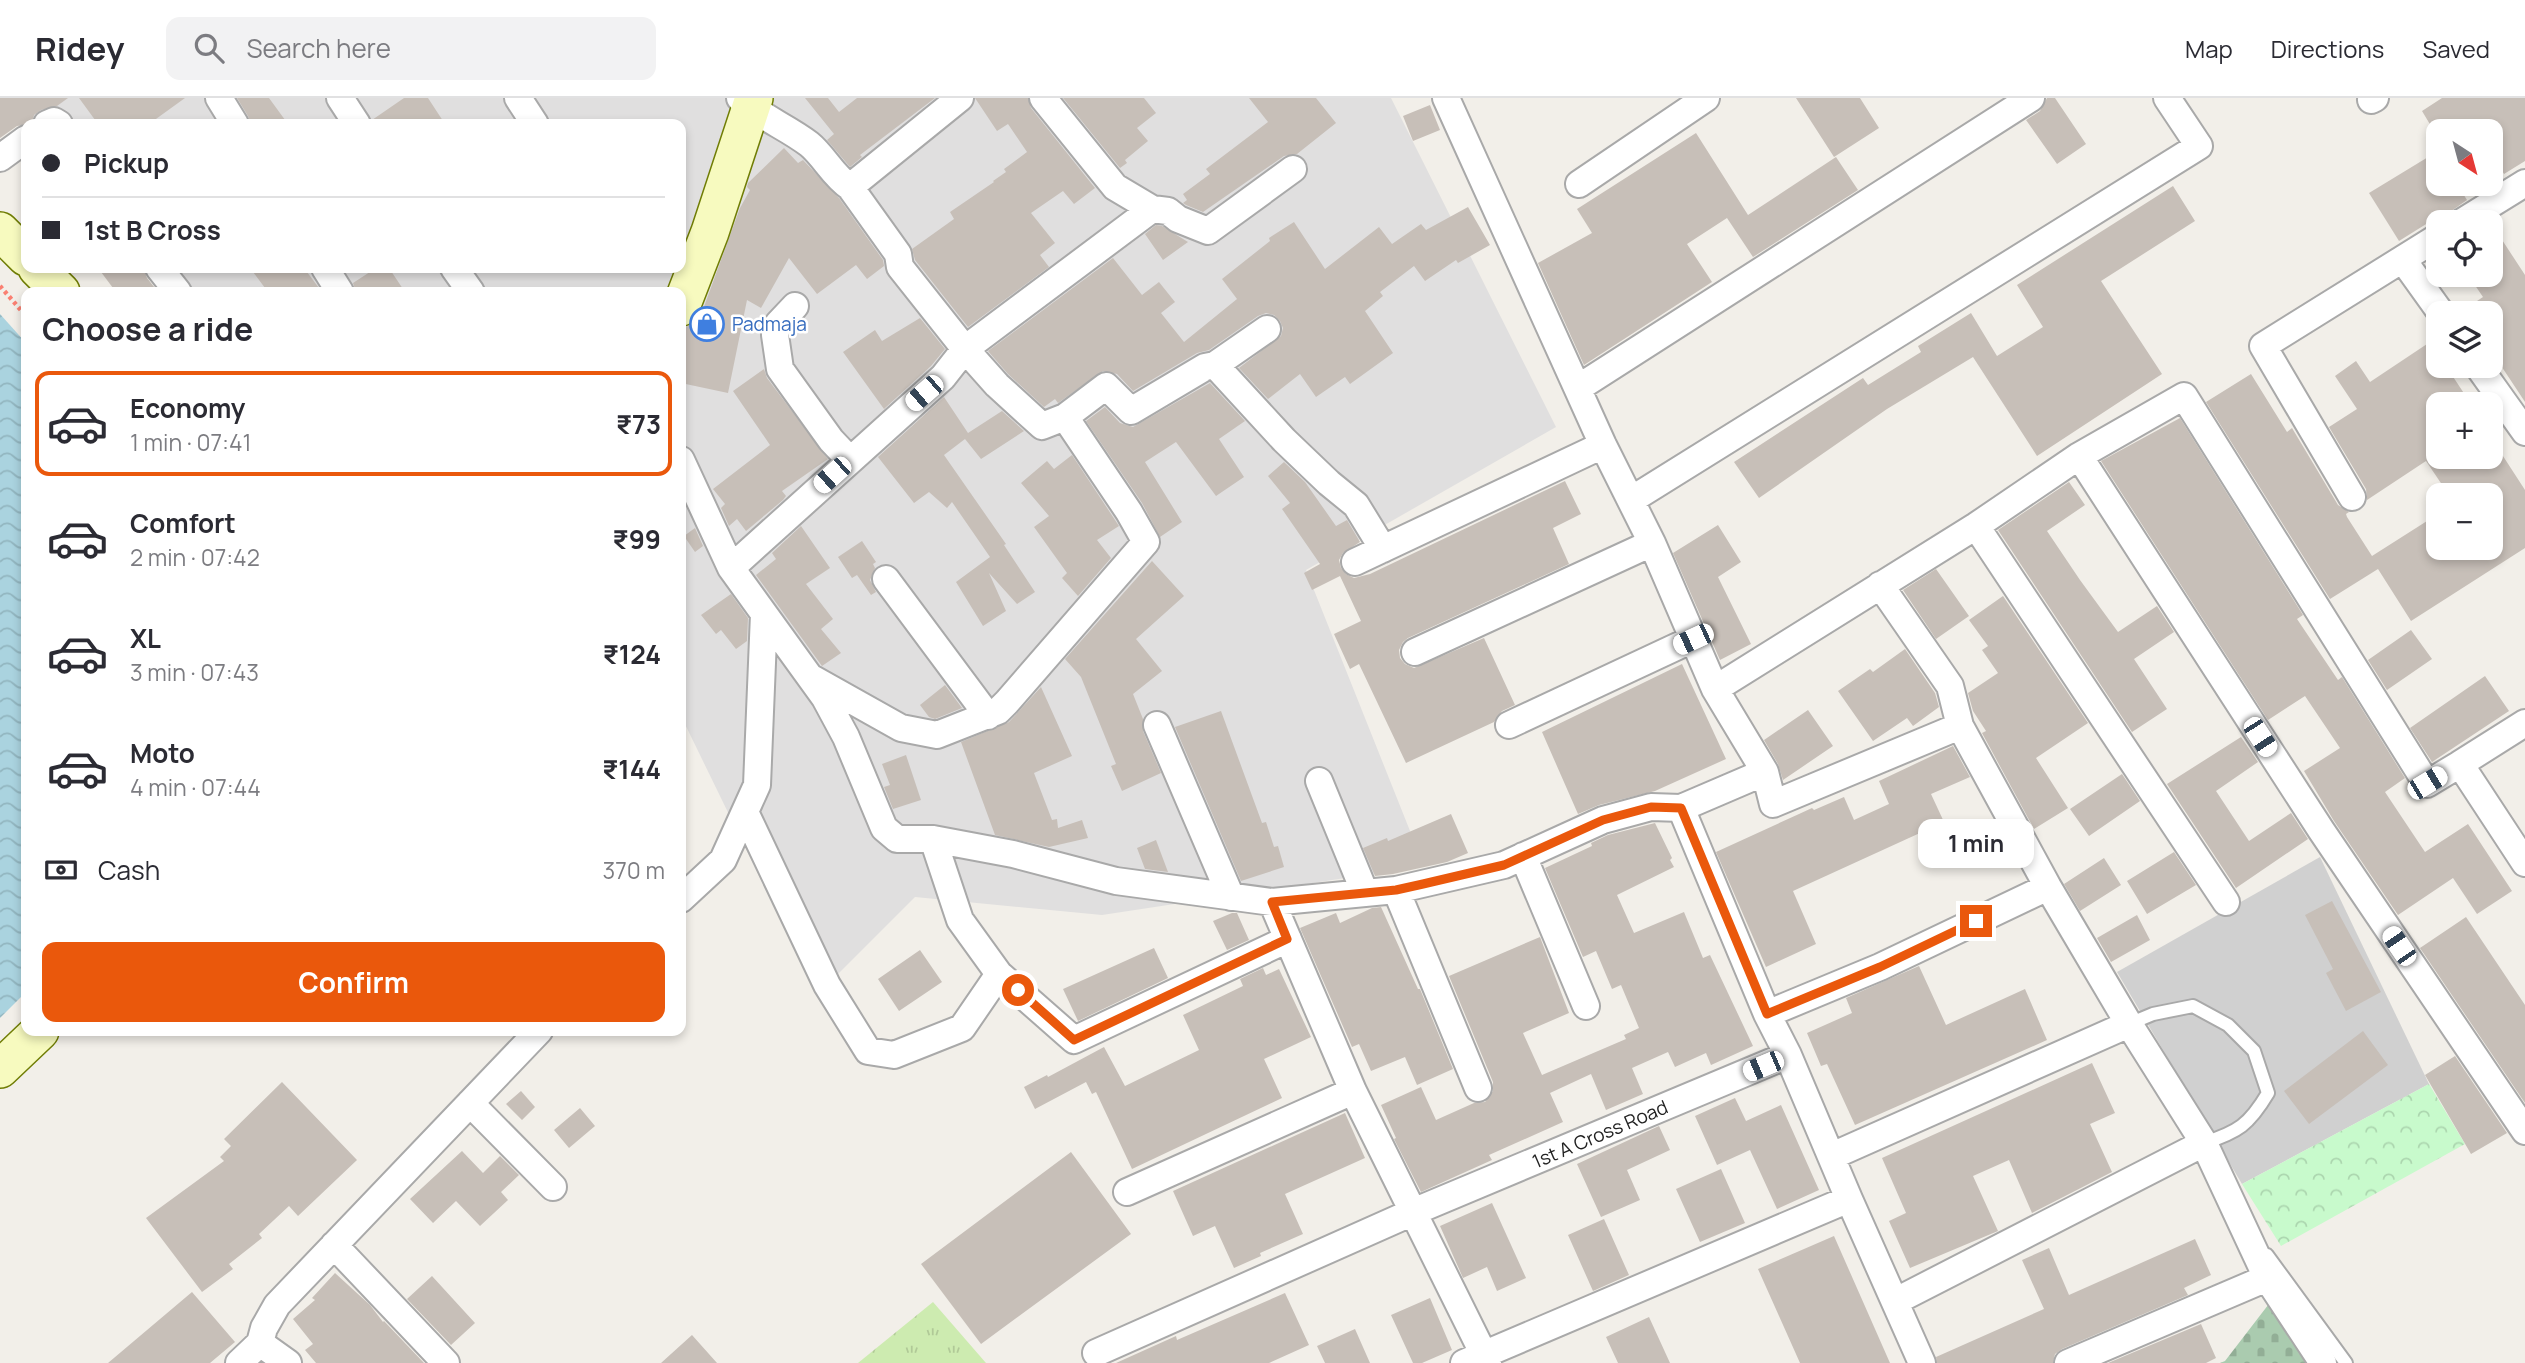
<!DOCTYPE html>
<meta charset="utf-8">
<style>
:root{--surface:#fff;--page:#f2f2f3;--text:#2b2b33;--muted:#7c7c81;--line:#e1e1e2;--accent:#ea580c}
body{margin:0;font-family:Manrope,sans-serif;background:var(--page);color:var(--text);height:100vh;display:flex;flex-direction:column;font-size:26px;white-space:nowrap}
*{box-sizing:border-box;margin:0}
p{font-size:23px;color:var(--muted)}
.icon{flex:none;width:38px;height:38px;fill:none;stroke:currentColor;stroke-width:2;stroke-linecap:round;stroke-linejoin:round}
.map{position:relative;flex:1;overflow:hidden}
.side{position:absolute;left:21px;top:189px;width:665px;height:749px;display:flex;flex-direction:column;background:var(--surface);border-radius:14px;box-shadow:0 4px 10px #0003}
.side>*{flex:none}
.hud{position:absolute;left:21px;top:21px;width:665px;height:154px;border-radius:14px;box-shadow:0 4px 10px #0003;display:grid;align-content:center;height:154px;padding:0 21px;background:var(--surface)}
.needle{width:46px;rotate:144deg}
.buttons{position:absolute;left:2426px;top:21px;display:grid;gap:14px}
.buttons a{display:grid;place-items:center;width:77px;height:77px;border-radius:14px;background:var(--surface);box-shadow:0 4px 10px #0003;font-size:35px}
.end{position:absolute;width:32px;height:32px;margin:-16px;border:9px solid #ea580c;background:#fff;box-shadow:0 0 0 4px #fff}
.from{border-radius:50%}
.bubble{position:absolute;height:49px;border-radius:14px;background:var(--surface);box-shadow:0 4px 10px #0003;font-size:23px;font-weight:700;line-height:49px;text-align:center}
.car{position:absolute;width:21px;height:42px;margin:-21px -10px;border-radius:9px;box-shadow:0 0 5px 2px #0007;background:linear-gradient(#fff 24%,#345 0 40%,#fff 0 76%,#345 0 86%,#fff 0)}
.hud b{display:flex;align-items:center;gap:24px;height:66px;font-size:26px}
.hud b+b{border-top:2px solid var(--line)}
.hud i{width:18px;height:18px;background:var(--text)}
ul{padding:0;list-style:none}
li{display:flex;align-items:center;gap:21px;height:105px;margin:0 14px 10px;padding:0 7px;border:4px solid transparent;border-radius:14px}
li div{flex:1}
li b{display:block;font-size:26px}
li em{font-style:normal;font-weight:700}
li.active{border-color:var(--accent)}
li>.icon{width:63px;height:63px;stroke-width:1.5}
h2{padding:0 21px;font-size:32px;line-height:84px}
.pay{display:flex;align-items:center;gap:18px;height:77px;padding:0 21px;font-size:26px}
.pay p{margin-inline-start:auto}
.button{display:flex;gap:14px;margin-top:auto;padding:14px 21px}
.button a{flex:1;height:80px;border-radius:14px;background:var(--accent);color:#fff;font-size:28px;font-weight:700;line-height:80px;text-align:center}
header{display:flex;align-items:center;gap:42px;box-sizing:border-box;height:98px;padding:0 35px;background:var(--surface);border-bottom:2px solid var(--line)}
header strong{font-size:33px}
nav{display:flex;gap:38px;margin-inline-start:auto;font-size:24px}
.search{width:490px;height:63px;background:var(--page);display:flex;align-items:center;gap:18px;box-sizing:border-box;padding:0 24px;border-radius:14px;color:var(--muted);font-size:26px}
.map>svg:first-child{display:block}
</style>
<header>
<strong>Ridey</strong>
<div class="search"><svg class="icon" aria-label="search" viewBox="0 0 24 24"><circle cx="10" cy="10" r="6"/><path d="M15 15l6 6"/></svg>Search here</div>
<nav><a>Map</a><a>Directions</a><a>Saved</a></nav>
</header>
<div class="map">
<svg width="2525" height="1265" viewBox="0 0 2525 1265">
<defs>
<pattern id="grass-tufts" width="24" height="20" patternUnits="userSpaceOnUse" patternTransform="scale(1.75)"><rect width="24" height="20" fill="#cdebb0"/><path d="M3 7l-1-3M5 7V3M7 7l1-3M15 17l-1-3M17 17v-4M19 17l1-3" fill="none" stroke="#b0c997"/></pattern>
<pattern id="cemetery-stones" width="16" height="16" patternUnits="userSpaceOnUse" patternTransform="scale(1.75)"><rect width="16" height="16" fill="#aacbaf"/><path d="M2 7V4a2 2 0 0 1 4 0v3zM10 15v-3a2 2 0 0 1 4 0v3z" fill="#92ae96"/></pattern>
<pattern id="park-crowns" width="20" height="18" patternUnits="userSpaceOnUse" patternTransform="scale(1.75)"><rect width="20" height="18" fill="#c8facc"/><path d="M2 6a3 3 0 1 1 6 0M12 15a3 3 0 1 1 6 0" fill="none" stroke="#acd6af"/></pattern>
<pattern id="water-waves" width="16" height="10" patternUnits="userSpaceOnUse" patternTransform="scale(1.75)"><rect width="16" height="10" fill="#aad3df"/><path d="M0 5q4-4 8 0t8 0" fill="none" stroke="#92b5bf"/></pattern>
</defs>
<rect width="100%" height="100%" fill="#f2efe9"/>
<path fill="#e0dfdf" d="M5,0H1391L1556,329L1306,472L1424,768L1102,817L915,799L817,897L681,618V194H164L144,170H681V26L26,27Z"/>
<path fill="#d0d0d0" d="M2320,759L2429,986L2242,1086L2117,874Z"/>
<path fill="url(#grass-tufts)" d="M933,1204L986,1265H858Z"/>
<path fill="url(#cemetery-stones)" d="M2275,1198L2317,1265H2220L2225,1263Z"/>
<path fill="url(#park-crowns)" d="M2429,986L2465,1046L2281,1148L2242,1086Z"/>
<path fill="url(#water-waves)" d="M0,216L26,245V894L0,920Z"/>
<path fill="#c7bfb8" d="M0,0H68L57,8L41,12L34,17L32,26L17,28L0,40Z
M79,0H185L149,26H98Z
M237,0H269L288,26H251L248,18Z
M404,0H428L445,26H373L372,22Z
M805,0H828L839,14L857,0H935L860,57L862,59L850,69L827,42L834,36Z
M975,0H1028L1031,10L1095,90L1074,106L1063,93L1031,115L1055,145L1040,157L1049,169L968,229L915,162L912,151L954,121L950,114L994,84L993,83L1006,74L1004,71L1027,54L1008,26L997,33Z
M1063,0H1144L1156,15L1137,30L1148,43L1125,62L1127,65L1120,70Z
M1249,0H1316L1336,25L1297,56L1284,58L1203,114L1186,107L1183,105L1187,102L1183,96L1210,76L1206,71L1268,24Z
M1796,0H1860L1879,30L1834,59Z
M2047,0H2055L2086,46L2057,66L2026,22L2040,13Z
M2442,0H2525V63L2504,76L2490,53V33H2475L2470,25L2457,33H2434L2422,13Z
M1430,7L1440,32L1413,43L1403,18Z
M1696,35L1748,117L1836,59L1858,92L1753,159L1727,120L1687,146L1712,184L1584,267L1538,165L1592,135L1577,111Z
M784,50L798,65L803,62L839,100L883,162L884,168L867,181L856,167L817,196L789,160L761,210L747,202L728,295L681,285V243L683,230L694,226L701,217L740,110L750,92L747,89L748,85Z
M2438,53V86H2457L2467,102L2437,123H2431L2399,143L2369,95Z
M2173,88L2195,123L2101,183L2162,276L2037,358L1973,259L1887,311L1759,400L1734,364L1863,280L1868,287L1921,254L1918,248L1971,215L1997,258L2043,229L2017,187Z
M1468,109L1490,147L1458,165L1456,162L1425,183L1414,168L1380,194L1383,198L1365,213L1393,255L1350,286L1345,279L1316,299L1300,276L1268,301L1239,270L1281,238L1283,230L1280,223L1274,217L1266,215L1258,218L1209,252L1197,255L1133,293L1117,276L1103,273L1058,305L1055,301L1044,309L1008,276L988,253L1113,160L1142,197L1159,184L1175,204L1161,215L1184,244L1237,201L1222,181L1270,143L1269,140L1294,124L1325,171L1379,129L1392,146L1421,126L1426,132Z
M2491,125L2525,177V304L2490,251V215H2459L2483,199L2468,177H2490Z
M1156,127L1162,128L1188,144L1163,162L1145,136Z
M98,170H144L147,180L158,194H116Z
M250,170H304L322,194H268Z
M376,170H389L405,194H356L353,185Z
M920,220L945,251L931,268L884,311L843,254L875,232L882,243Z
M2430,244L2438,256V268H2446L2471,306H2438V359H2490V338L2525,392V450L2411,523L2378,471L2330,501L2206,304L2251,276L2287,334L2292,330L2338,407L2349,414L2346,416L2347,419L2372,458L2438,416V450H2490V397H2449L2426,363L2367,402L2366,391L2329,329L2357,311L2335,278L2356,263L2370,284Z
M764,271L767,280L828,361L782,393L786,398L783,402L746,433L737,421L729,428L721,410L725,406L713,391L770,347L733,293Z
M1210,285L1245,323L1219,341L1244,379L1216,398L1176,344L1145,364L1182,424L1160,439L1142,405L1086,323L1105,309L1120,325L1133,329Z
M944,299L968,335L1002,313L1024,333L981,361L965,341L944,357L1006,446L1004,447L1035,494L1017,506L989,475L1006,513L983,528L956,484L990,459L952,404L947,410L929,394L914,405L878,359Z
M2180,320L2303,517L2297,521L2338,582L2342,579L2405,680L2385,694L2425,754L2468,726L2512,793L2477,816L2453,780L2398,817L2334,723L2304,673L2340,650L2305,598L2268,622L2101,363Z
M1072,357L1119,428L1097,442L1111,460L1078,498L1062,480L1067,475L1034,429L1049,418L1021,385L1047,363L1054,371Z
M1284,364L1305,384L1336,428L1347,422L1360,444L1343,455L1339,462L1341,470L1346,476L1354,480L1370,476L1565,383L1581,416L1553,430L1569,466L1408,540L1403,544L1399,552L1400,560L1405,566L1414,570L1484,540L1515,607L1502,613L1494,624L1406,665L1359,566L1350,571L1334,536L1361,523L1340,478L1312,492L1304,475L1320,466L1282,411L1290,405L1268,378Z
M2069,384L2085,407L2047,433L2080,482L2118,534L2157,508L2174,534L2134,561L2167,611L2132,634L1998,432Z
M1718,427L1741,464L1718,479L1751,546L1720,562L1673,455Z
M801,428L830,470L806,486L833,521L821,531L841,555L822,568L756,477L776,461L772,455Z
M695,430L703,448L695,454L684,438Z
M862,443L876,464L873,466L875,470L870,482L876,494L871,497L857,477L852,480L838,459Z
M1152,463L1184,498L1136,541L1162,573L1133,596L1143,621V633L1161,675L1122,693L1111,668L1116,666L1081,579L1065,561Z
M1936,471L1969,518L1936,541L1903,492Z
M731,496L748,520L747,543L736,551L721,532L716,536L701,517Z
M2003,498L2088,625L2036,660L2068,710L2034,731L1982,635L1986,633L1973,613L1968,595L1998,575L1982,552L1988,548L1969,522Z
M2411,532L2432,561L2387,592L2368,562Z
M1905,551L1935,595L1939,609L1913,628L1907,620L1873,643L1838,593L1870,571L1873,574Z
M1682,566L1726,661L1655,693L1599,707L1578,716L1542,634Z
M2485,578L2509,613L2432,664L2410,630Z
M945,587L962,610L935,621L929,619L920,607Z
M1041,589L1072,658L1034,675L1052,722L1057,721L1058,730L1082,722L1088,740L1049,749L995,737L961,644L1009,624Z
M1808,612L1833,648L1783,682L1778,666L1764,642Z
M1221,613L1262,725L1266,724L1274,749L1278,748L1284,769L1241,783L1175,629Z
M2241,639L2258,664L2216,693L2249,743L2291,715L2308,741L2236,790L2167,686Z
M1953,648L1970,679L1931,696L1944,724L1793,793L1816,846L1766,869L1716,754L1799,716L1812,710L1814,712L1844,699L1854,722L1889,706L1879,683Z
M906,657L921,702L893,711L884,689L890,687L882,666Z
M2122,676L2140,703L2089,738L2070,711Z
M1451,716L1468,755L1447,764L1393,776L1375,778L1363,750L1387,740L1388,743Z
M1655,725L1672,760L1670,762L1674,769L1617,797L1634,835L1684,814L1703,860L1710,857L1753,948L1711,967L1706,955L1675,969L1668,954L1632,970L1643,996L1606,1012L1591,976L1550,995L1563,1024L1489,1057L1492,1062L1421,1094L1394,1041L1396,1040L1381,1007L1421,989L1436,1022L1474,1005L1485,1004L1493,993V984L1449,878L1540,839L1569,915L1523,935L1542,977L1626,941L1624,937L1639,930L1621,887L1612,891L1596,853L1583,859L1545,770L1592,748L1591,745L1608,737Z
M1156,742L1168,774L1145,771L1137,750Z
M2174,754L2196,787L2147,816L2127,783Z
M2104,760L2121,787L2080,813L2064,786Z
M2332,803L2381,894L2346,913L2326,875L2333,871L2305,817Z
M1381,809L1418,891H1420L1453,971L1417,987L1405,959L1371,973L1359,946L1352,949L1300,830L1336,815L1340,825L1372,810Z
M1232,815H1237L1249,842L1227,852L1213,823Z
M2137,817L2150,842L2111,864L2097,840Z
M2466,819L2525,907V1005L2420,850Z
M1154,850L1168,880L1078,923L1063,891Z
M920,852L942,884L899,913L878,881Z
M1919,868L1946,927L2025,891L2047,942L1855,1027L1827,966L1821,968L1807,935L1852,915L1846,900Z
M1263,870L1266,877L1279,871L1311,939L1264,961L1282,1000L1132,1071L1096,994L1092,996L1086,984L1035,1011L1024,989L1047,977L1048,979L1104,949L1125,988L1199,952L1183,917L1243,888L1240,881Z
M2363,933L2388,967L2309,1026L2284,993Z
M2455,958L2507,1035L2471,1056L2425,977Z
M2092,965L2115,1015L2090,1026L2112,1074L2032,1115L2009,1062L1973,1078L1998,1133L1910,1170L1889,1123L1906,1115L1882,1060Z
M282,984L357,1062L298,1118L289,1108L259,1136L262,1140L229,1166L233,1171L202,1194L146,1120L224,1063L220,1059L231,1048L224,1041Z
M521,993L535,1009L522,1022L506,1006Z
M1735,1000L1746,1023L1781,1007L1819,1092L1777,1111L1750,1052L1717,1067L1695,1018Z
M580,1010L595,1028L569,1050L554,1032Z
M1345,1015L1365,1060L1285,1096L1303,1136L1260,1155L1261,1158L1234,1170L1215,1128L1193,1138L1173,1093Z
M1659,1028L1670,1052L1627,1072L1640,1102L1601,1119L1577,1066Z
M462,1053L483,1075L500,1058L519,1077L501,1094L508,1102L480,1128L456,1103L433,1125L410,1101Z
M1071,1054L1131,1136L981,1246L921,1166Z
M1721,1071L1745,1125L1700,1144L1676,1091Z
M1492,1105L1526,1180L1497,1193L1487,1169L1463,1180L1440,1128Z
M1604,1121L1629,1177L1593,1193L1568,1137Z
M1834,1138L1890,1265H1800L1758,1171Z
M2195,1141L2211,1177L2184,1190L2188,1197L2062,1251L2055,1256L2053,1265H1937L1936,1259L2044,1211L2022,1162L2049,1150L2069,1197Z
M335,1175L370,1207L383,1224L384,1223L424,1265H316L305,1252L313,1246L293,1221L315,1202L312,1200Z
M432,1178L475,1225L451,1247L407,1201Z
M192,1194L235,1244L210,1265H108Z
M1285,1195L1309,1247L1269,1265H1116L1176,1238L1177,1242Z
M1430,1200L1452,1252L1422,1265H1413L1391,1217Z
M1649,1219L1670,1265H1618L1606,1239Z
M2201,1226L2216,1260L2206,1265H2108Z
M1355,1231L1370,1265H1325L1317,1248Z
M692,1237L717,1265H661Z"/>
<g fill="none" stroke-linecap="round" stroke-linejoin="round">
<g stroke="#a9a9a9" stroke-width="16">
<path id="lane" d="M2129,926L2153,916L2193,908L2228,927L2254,953L2268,995C2249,1027 2238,1034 2204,1045
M2267,1157L2346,1265"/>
</g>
<g stroke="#a9a9a9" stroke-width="30">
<path id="street" d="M219,0L235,26
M340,0L357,26
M518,0L535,26
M740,0C760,19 787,29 809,46C824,58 833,78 850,89L898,156L900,169L965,251L997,287L1042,328L1065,319L1129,414L1146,444L1007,604L998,613L937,637L901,630L810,579
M1043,0L1115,89L1152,111
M1446,0L1603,347L1652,445L1715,591L1765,674L1681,710L1651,709L1603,722L1504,767L1396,792L1272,804L1353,993L1488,1265
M2371,2L2375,0
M47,26L54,23L59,26
M0,60L26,41
M1579,86L1706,0
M850,89L960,0
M2462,124L2525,85
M2403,162L2441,215
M159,170L178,194
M325,170L340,194
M454,170L471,194
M795,208L778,226L775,237L780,271L831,342L849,361
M1215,267L1267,231
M2478,268L2525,334
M1578,290L2031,0
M1065,319L1106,288L1131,313L1205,269L1215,267L1284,342L1329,385L1356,407L1383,451
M2079,358L2321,732L2525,1033
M681,362L731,470L825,600L846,639L884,730L897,741H933L1013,756L1116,783L1272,804
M2352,399L2263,248L2438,139
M1631,402L2199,48L2167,0
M1976,428L2226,804
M1355,464L1603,347
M731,470L943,279L965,251L1152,111L1168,113L1178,121L1208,133L1293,71
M886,481L988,618
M1880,487L1950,588L1960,628L2048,789L2129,926L2204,1045L2267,1180L2323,1265
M1415,554L1652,445
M1715,591L1976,428L2079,358L2184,298L2427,686L2460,666L2525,765
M1157,627L1231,799
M1509,627L1693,541
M2460,666L2525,625
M1765,674L1773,706L1960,628
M1319,683L1365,795
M1681,710L1767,916L1788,957L1849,1101L1922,1265
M745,714L827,887L868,953L894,957L962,930L999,876
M933,741L960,822L999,876L1074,942L1288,841
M1523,758L1586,908
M1396,792L1478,990
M681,801L723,762L757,687L764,516
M1767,916L1880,869L2048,789
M470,1005L553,1089
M1832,1058L2129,926
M1127,1094L1353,993
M334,1147L446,1265
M1896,1203L2204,1045
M260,1245L288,1265
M1096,1255L1413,1114L1788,957
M239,1265L260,1245L264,1230L277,1207L539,933
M1464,1265L1849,1101
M2068,1265L2267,1180"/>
</g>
<g stroke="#707d05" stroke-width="40">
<path id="secondary" d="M0,133L26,159
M37,170L61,194
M681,209L710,134L754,0
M0,971L40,933"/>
</g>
<path stroke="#fa8072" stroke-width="4.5" stroke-dasharray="3.5 3.5" stroke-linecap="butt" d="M0,188L26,218"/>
<use href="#lane" stroke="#fff" stroke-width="12"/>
<use href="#street" stroke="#fff" stroke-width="26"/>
<use href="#secondary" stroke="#f7fabf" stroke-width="37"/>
</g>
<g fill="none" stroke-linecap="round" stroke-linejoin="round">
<path stroke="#ea580c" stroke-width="9" d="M1018,892L1074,942L1287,841L1272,804L1396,792L1423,786L1504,767L1603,722L1651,709L1681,710L1767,916L1880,869L1976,823"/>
</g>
<defs>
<g id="shop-ring" transform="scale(1.75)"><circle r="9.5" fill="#fff" stroke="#3f7fe0" stroke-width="1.5"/><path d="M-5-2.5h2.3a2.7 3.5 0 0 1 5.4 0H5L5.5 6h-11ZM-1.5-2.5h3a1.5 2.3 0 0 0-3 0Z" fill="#3f7fe0"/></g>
</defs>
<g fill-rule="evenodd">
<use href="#shop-ring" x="707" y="226"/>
</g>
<g text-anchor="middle" stroke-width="5" stroke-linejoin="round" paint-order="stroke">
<g font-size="19" fill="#366cbe" stroke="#fff" text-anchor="start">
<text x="732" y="233">Padmaja</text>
</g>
<g font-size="19" fill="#222" stroke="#fff">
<text transform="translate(1600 1036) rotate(-23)" y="7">1st A Cross Road</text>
</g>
</g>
</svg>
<div class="buttons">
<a><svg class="needle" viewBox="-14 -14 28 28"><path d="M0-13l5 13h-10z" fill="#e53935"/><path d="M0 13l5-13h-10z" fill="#7c7c81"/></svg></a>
<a><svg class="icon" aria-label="locate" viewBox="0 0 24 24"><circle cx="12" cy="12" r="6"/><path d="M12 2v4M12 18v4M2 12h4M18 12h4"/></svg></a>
<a><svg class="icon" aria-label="layers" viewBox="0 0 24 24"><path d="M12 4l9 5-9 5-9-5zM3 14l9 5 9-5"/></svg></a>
<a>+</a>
<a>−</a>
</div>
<i class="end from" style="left:1018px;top:892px"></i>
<i class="end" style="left:1976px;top:823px"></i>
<div class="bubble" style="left:1918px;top:721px;width:116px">1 min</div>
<i class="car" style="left:924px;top:295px;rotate:229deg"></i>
<i class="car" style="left:832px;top:377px;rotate:228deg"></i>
<i class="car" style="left:1693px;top:541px;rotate:245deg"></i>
<i class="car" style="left:2260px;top:639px;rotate:147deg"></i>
<i class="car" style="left:2427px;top:685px;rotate:59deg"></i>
<i class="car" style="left:2399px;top:848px;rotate:326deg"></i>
<i class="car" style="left:1763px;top:968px;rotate:247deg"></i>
<div class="hud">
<b><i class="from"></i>Pickup</b>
<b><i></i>1st B Cross</b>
</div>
<section class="side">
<h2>Choose a ride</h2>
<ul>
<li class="active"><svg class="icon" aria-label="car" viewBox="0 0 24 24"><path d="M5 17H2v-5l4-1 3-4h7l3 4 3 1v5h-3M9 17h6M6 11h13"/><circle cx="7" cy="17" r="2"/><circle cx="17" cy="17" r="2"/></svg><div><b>Economy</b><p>1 min · 07:41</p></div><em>₹73</em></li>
<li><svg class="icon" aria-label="car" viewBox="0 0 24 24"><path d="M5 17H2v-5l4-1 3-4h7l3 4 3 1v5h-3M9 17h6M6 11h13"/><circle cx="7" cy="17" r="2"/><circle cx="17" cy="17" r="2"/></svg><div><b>Comfort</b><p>2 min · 07:42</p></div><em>₹99</em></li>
<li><svg class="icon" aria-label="car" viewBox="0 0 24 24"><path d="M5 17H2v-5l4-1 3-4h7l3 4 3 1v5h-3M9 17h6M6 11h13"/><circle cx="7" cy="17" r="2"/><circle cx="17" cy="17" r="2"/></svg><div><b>XL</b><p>3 min · 07:43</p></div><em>₹124</em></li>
<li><svg class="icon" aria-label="car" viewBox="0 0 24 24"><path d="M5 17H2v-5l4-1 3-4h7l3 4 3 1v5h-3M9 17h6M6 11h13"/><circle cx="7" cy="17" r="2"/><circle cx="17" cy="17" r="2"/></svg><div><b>Moto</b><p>4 min · 07:44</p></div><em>₹144</em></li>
</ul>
<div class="pay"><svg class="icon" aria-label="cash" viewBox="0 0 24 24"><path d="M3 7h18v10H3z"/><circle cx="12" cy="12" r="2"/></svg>Cash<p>370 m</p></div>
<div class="button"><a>Confirm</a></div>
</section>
</div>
